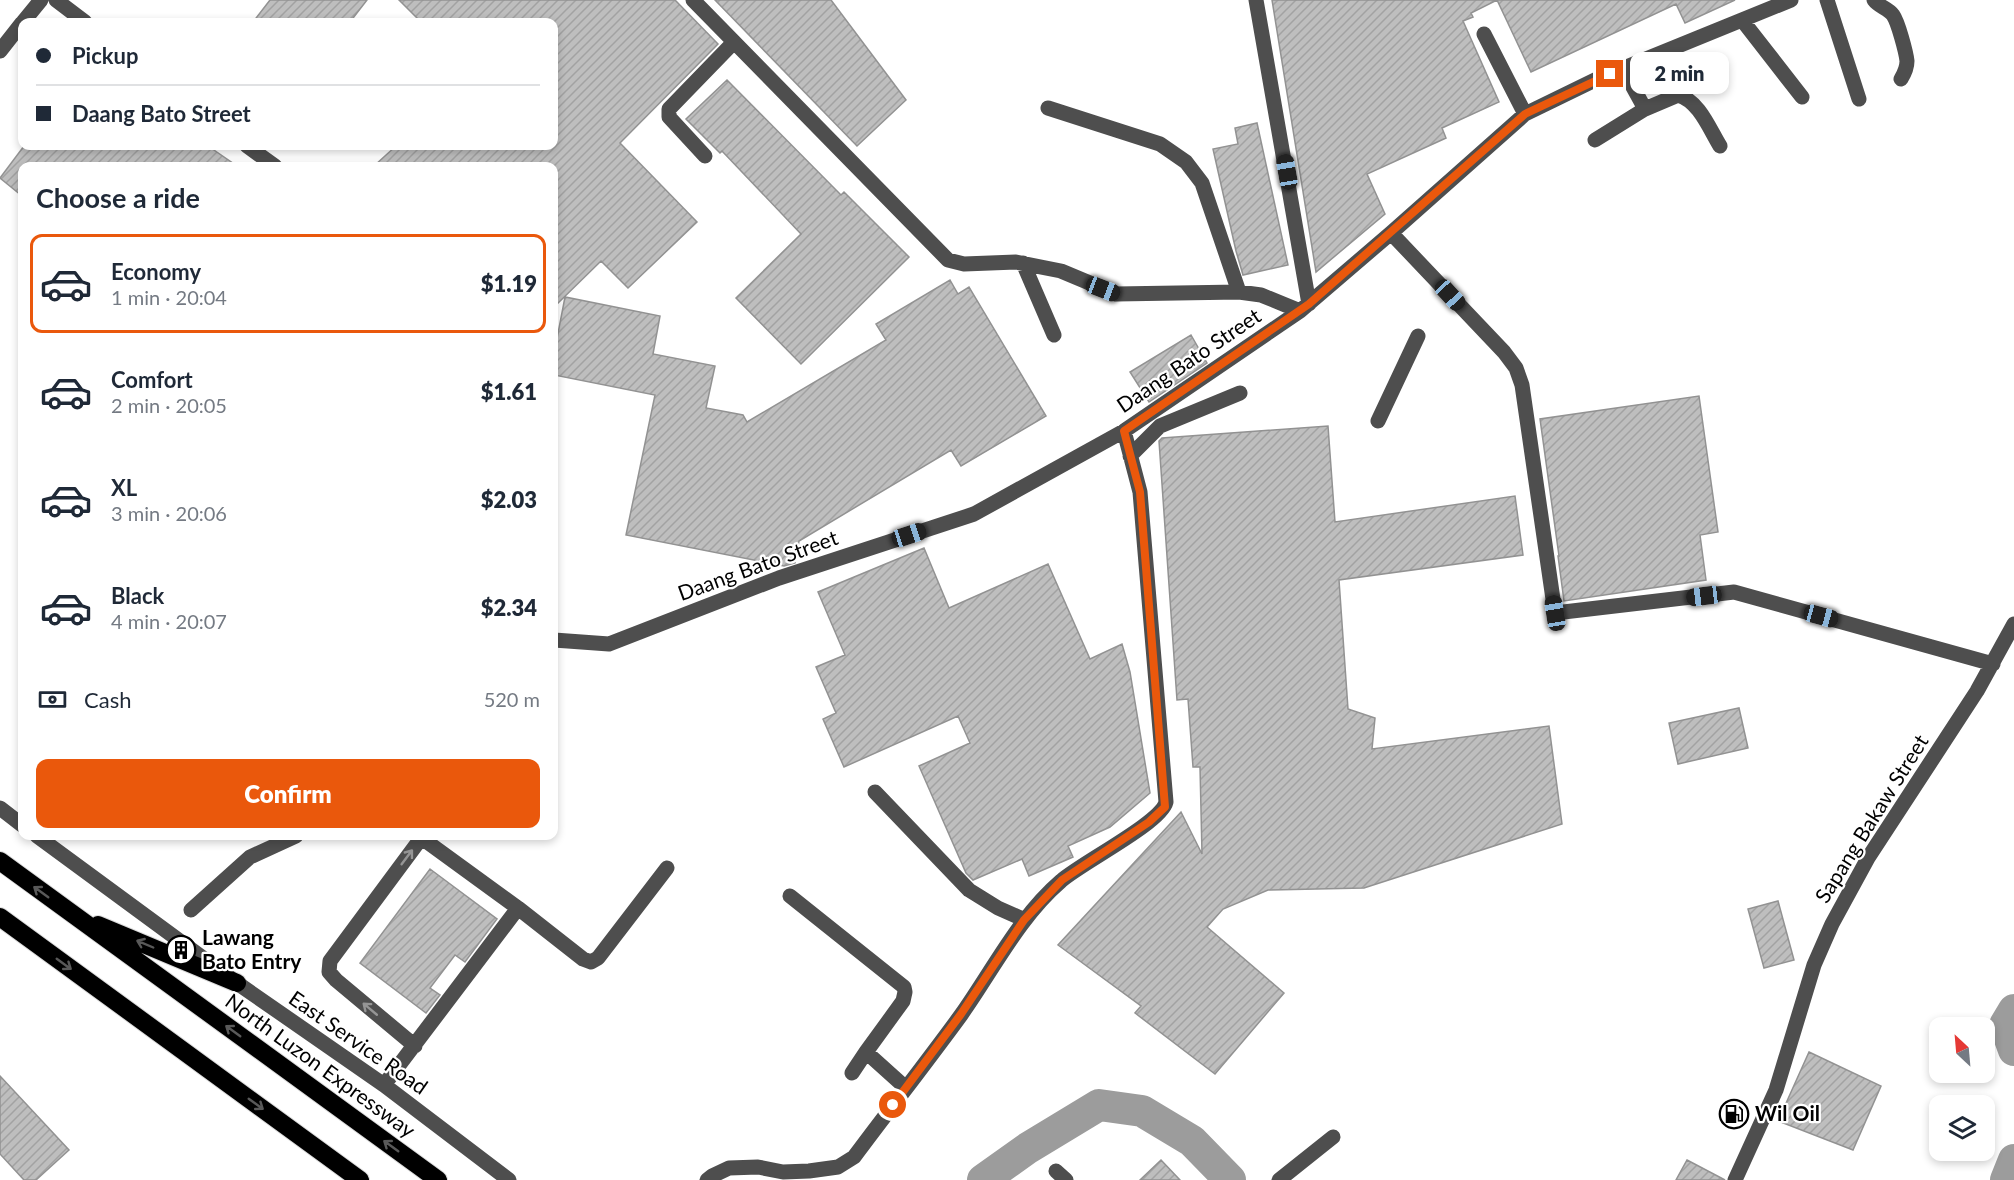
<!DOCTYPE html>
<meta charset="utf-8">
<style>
:root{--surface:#fff;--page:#f6f6f7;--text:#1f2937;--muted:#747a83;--line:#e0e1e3;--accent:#ea580c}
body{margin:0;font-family:Lato,sans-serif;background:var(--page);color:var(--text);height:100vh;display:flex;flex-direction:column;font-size:22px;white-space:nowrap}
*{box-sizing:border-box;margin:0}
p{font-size:20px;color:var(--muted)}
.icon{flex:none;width:33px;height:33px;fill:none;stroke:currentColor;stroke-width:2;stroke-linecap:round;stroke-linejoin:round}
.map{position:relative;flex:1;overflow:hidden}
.panel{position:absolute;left:18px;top:162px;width:540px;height:678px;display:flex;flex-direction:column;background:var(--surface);border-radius:12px;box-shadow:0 3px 9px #0003}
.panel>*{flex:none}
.hud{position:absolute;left:18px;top:18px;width:540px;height:132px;border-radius:12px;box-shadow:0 3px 9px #0003;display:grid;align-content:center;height:132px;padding:0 18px;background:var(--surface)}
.needle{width:39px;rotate:334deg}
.tools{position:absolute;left:1929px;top:1017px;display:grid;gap:12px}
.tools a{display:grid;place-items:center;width:66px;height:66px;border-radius:12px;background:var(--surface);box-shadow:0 3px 9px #0003;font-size:30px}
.end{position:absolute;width:27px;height:27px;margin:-14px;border:8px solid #ea580c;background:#fff;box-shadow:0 0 0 3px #fff}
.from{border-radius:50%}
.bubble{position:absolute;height:42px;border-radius:12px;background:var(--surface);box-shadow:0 3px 9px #0003;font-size:20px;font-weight:800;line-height:42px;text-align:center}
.car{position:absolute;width:18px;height:36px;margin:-18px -9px;border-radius:8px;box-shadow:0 0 4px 2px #0007;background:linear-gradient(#222 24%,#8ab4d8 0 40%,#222 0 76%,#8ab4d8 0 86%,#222 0)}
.hud b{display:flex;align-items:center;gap:21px;height:57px;font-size:22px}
.hud b+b{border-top:2px solid var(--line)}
.hud i{width:15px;height:15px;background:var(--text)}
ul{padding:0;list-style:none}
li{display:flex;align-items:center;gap:18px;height:99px;margin:0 12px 9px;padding:0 6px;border:3px solid transparent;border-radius:12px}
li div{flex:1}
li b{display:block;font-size:22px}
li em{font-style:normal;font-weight:800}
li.selected{border-color:var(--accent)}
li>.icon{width:54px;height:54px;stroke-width:1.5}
h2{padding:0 18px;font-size:27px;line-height:72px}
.pay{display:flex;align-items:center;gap:15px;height:66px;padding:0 18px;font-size:22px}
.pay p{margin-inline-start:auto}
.cta{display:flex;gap:12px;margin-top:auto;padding:12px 18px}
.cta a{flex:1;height:69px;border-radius:12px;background:var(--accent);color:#fff;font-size:24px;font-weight:800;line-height:69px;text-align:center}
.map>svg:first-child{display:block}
</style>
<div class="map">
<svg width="2014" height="1180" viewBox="0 0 2014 1180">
<defs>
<pattern id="building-hatch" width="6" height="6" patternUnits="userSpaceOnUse" patternTransform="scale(1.5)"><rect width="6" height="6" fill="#bebebe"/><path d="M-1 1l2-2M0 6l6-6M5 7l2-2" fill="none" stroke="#a2a2a2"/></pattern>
</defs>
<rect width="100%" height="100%" fill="#fff"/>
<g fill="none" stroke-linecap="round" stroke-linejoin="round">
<path stroke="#9c9c9c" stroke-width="32" d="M2014,1010L2005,1025L2014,1050
M983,1180L1028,1148L1099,1105L1142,1111L1192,1141L1230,1180
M2006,1180L2014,1160"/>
</g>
<path fill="url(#building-hatch)" stroke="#929292" stroke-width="1.5" d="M270,0H367L350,22H253Z
M399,0H675L718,44L620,143L697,222L628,288L601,261L554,307V166H374L396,146H554V22H421Z
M715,0H831L906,100L857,146Z
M1272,0H1735L1685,23L1676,4L1531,72L1497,0L1471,13L1473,17L1463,21L1499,102L1442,128L1446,138L1367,174L1385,214L1316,272Z
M727,80L841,195L844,192L909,257L801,364L736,298L801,234L722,151L720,153L686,119Z
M1257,123L1288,265L1243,275L1236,251L1213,149L1238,144L1235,128Z
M24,146H208L237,166H22V196L0,178Z
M950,280L958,294L969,287L1046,416L961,466L951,450L799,541L795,563L784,566L626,535L655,395L554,375V354L565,297L660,316L653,354L715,366L706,408L743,415L747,422L886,340L876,324Z
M1191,335L1207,363L1149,402L1130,372Z
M1699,396L1718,532L1700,535L1706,580L1564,601L1558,556H1559L1540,419Z
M1328,426L1335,522L1515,496L1523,555L1339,580L1348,709L1375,718L1372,749L1549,726L1562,824L1364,888L1268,890L1223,909L1207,927L1284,993L1215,1074L1135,1013L1141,1006L1058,945L1181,812L1202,854L1200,767H1193L1188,699L1177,700L1159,441L1162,438Z
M924,548L949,608L1048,564L1090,659L1122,644L1130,672L1150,793L1110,827L1068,846L1073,857L1029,876L1022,859L973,880L966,873L919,766L970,743L958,716L844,767L823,719L836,713L816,667L845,655L818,592Z
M1739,708L1748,748L1678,764L1669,723Z
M430,869L497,919L465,962L455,955L430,988L440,995L426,1013L360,963Z
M1778,901L1794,960L1764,968L1748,909Z
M1809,1052L1881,1086L1853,1150L1778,1121Z
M0,1076L69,1150L36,1180H24L0,1154Z
M1729,1102L1743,1108L1736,1122L1722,1116Z
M1161,1160L1180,1180H1140Z
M1687,1160L1725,1180H1676Z"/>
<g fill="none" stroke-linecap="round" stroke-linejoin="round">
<g stroke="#dbdbdb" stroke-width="20">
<path id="highway" d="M0,861L438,1180
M0,917L360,1180
M98,925L237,983"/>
</g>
<path stroke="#4e4e4e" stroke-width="15" d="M56,0L85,22
M693,0L948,260L964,264L1016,262L1061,271L1116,294L1239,292L1261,295L1300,311
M1256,0L1309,304
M1827,0L1859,99
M1874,0C1879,7 1888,8 1893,15C1898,22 1906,52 1907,61C1907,68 1904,74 1901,79
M1742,20L1802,97
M23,22L41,0
M1484,34L1525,114
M0,51L22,23
M1048,108L1160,144L1186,162L1202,183L1239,292
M1645,109L1678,95C1699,101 1709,128 1720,146
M1595,140L1645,109L1623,69
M247,146L275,166
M705,156L669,117V109L734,42
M1391,233L1504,352L1516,368L1522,385L1555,613L1734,592L1993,664
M1023,263L1054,335
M1378,421L1418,336
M1130,456L1160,426L1240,393
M554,640L609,644L779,578L974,514L1124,431L1300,311L1391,233L1525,114L1597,79L1791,0
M875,792L969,890L998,908L1025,920
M0,808L22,825
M37,836L237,983L384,1085L509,1180
M419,836L518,908L583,959L591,962L598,958L667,868
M790,896L904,987L905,992L903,1001L866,1052
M191,910L250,857L296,836
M415,1046L336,980L329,972L330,961L422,837
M852,1073L866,1052L906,1088
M384,1085L518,908
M1056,1171L1066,1180
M707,1180L712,1176L729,1168L758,1167L783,1172L809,1171L838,1167L854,1157C889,1110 926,1063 961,1015C993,970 1019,917 1061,881C1081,863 1161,823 1166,802L1140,492L1124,431
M1279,1180L1333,1137
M1735,1180L1776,1090L1814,965L1832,924L1868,858L1977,691L2014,624"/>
<use href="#highway" stroke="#000" stroke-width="18"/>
</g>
<defs><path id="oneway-shaft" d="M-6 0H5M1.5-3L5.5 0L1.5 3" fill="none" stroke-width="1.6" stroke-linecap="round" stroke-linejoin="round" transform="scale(1.5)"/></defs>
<g stroke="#959595">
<use href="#oneway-shaft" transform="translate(407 857) rotate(-53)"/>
<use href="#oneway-shaft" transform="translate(370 1009) rotate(-140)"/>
</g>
<g stroke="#595959">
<use href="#oneway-shaft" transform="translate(41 892) rotate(-144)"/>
<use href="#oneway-shaft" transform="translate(145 944) rotate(-157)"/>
<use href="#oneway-shaft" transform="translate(64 964) rotate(36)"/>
<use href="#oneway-shaft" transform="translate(233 1031) rotate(-144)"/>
<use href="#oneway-shaft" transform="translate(256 1104) rotate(36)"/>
<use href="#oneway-shaft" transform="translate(391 1146) rotate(-144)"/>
</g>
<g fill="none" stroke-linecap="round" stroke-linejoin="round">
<path stroke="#ea580c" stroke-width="8" d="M893,1105L961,1014L1024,920L1062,880L1149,822L1165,807L1140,492L1124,431L1309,304L1525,114L1610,74"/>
</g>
<defs>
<g id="building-ring" transform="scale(1.5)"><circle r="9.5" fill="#fff" stroke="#000" stroke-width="1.5"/><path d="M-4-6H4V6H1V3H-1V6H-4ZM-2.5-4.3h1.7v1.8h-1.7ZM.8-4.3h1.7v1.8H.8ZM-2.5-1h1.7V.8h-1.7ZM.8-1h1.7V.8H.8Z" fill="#000"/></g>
<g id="fuel-ring" transform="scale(1.5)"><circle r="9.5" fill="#fff" stroke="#000" stroke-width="1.5"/><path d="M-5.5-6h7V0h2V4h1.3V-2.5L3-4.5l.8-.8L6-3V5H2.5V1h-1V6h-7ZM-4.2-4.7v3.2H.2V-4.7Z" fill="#000"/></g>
</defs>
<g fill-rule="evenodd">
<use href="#building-ring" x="181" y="950"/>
<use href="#fuel-ring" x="1734" y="1114"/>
</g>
<g text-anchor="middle" stroke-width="4.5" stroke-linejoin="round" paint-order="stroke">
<g font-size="21" fill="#000" stroke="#fff">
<text transform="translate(1189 361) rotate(-34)" y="7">Daang Bato Street</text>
<text transform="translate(758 566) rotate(-20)" y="7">Daang Bato Street</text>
<text transform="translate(1872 819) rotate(-58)" y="7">Sapang Bakaw Street</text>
<text transform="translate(358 1043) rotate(35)" y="7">East Service Road</text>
<text transform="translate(320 1066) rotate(36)" y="7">North Luzon Expressway</text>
</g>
<g font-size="21" font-weight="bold" fill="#000" stroke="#fff" text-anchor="start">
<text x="202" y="945">Lawang<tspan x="202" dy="24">Bato Entry</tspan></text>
<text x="1755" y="1121">Wil Oil</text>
</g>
</g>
</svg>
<div class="tools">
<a><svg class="needle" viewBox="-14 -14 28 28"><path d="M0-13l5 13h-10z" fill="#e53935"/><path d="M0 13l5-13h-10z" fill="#747a83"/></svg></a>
<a><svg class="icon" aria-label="layers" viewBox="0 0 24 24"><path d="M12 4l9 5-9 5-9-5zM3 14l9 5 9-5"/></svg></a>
</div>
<i class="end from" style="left:893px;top:1105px"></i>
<i class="end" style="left:1610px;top:74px"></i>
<div class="bubble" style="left:1630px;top:52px;width:99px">2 min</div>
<i class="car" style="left:1287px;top:172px;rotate:350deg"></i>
<i class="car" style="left:1103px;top:289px;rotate:111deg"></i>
<i class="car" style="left:1450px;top:295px;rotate:137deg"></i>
<i class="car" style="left:909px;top:535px;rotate:72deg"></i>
<i class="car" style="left:1704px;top:596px;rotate:263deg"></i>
<i class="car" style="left:1555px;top:613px;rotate:351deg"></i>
<i class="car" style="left:1821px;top:616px;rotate:105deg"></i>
<div class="hud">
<b><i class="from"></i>Pickup</b>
<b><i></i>Daang Bato Street</b>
</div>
<section class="panel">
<h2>Choose a ride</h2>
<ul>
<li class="selected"><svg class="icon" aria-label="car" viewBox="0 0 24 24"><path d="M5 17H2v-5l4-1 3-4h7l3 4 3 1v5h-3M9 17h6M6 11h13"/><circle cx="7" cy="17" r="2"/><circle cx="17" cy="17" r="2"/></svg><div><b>Economy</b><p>1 min · 20:04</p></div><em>$1.19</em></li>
<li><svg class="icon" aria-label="car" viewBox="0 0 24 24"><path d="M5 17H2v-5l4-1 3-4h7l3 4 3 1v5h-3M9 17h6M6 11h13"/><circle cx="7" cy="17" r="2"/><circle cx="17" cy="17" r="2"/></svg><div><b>Comfort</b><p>2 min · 20:05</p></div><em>$1.61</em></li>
<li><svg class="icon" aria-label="car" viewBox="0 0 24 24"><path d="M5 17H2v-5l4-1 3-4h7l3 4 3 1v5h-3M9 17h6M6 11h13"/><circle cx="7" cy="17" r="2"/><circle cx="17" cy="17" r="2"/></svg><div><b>XL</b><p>3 min · 20:06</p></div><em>$2.03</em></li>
<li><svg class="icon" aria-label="car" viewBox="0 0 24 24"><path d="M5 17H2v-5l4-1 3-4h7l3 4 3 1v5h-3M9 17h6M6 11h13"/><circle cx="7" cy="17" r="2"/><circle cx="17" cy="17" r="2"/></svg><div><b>Black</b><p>4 min · 20:07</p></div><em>$2.34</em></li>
</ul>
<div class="pay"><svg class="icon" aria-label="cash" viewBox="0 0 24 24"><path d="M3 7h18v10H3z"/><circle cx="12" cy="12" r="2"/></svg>Cash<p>520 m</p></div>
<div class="cta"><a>Confirm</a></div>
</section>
</div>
